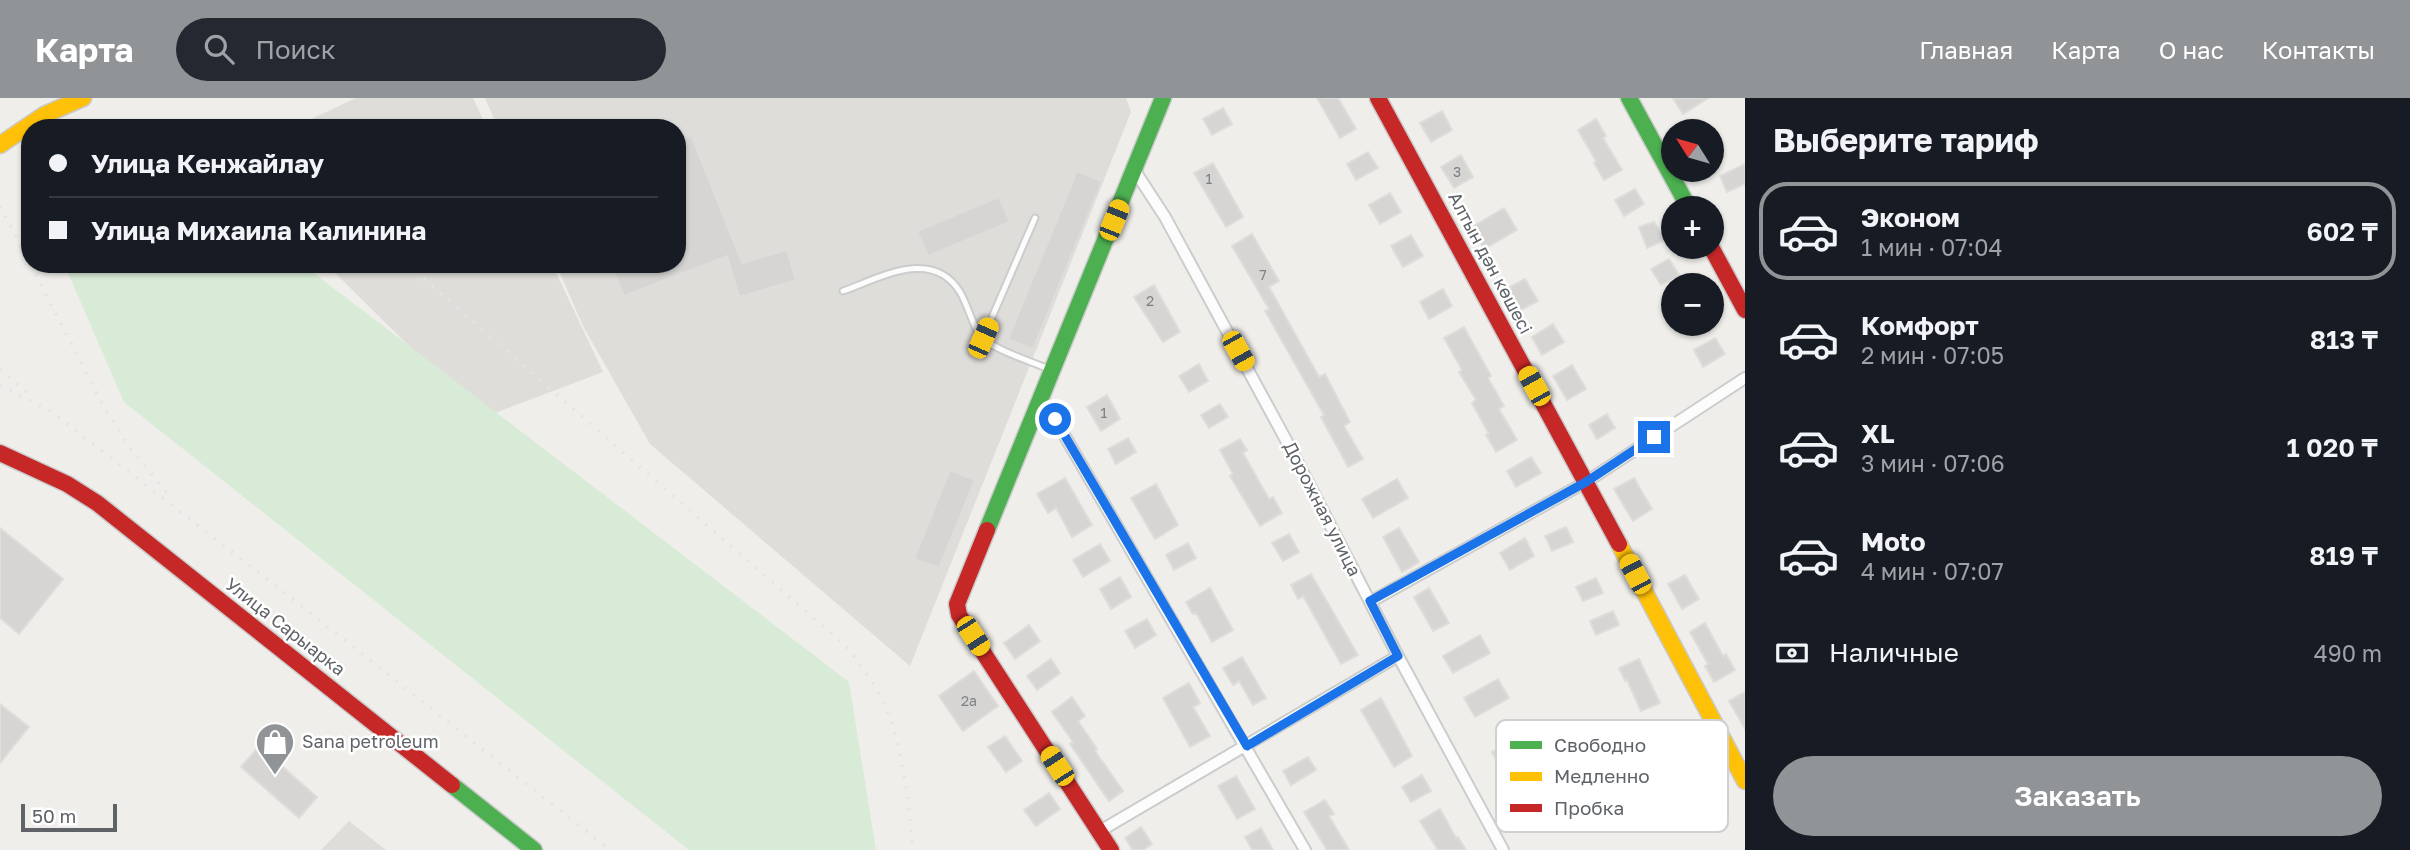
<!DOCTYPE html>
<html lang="ru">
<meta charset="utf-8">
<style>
:root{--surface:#171b24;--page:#242831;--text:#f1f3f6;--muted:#9ea1a6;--line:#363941;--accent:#919496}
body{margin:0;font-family:"Golos Text",sans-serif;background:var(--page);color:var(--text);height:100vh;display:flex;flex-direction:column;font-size:26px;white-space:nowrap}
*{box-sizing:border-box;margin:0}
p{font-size:23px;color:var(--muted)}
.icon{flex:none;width:38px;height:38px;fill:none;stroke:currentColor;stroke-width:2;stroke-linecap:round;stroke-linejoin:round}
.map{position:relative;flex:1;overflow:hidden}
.panel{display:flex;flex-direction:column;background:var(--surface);width:665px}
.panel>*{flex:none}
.hud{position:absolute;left:21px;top:21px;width:665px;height:154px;border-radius:28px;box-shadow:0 2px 5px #0004;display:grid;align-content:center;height:154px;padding:0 28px;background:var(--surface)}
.needle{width:46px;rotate:307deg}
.buttons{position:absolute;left:1661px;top:21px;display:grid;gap:14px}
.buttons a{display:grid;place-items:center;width:63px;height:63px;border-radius:50%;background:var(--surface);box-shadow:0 2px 5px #0004;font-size:35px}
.scale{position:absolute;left:21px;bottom:18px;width:96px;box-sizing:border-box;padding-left:7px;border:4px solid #5f6368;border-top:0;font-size:19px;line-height:24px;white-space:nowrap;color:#5f6368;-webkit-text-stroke:5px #fff;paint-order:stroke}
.end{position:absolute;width:32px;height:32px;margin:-16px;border:9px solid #1a73e8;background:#fff;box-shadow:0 0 0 4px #fff}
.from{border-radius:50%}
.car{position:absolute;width:21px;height:42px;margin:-21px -10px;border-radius:9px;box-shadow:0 0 5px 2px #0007;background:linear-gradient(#f5c518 24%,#345 0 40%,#f5c518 0 76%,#345 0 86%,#f5c518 0)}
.hud b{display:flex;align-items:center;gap:24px;height:66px;font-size:26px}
.hud b+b{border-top:2px solid var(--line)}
.hud i{width:18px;height:18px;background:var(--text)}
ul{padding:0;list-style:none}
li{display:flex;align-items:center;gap:21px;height:98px;margin:0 14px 10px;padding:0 14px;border:4px solid transparent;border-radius:28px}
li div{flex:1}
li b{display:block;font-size:26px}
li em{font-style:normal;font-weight:600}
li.current{border-color:var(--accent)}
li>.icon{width:63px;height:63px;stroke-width:1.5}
h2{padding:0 28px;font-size:32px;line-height:84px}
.pay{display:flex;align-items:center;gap:18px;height:77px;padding:0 28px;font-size:26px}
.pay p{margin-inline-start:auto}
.cta{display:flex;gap:14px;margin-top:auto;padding:14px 28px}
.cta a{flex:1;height:80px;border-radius:42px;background:var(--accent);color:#fff;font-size:28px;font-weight:600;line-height:80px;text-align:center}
header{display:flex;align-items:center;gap:42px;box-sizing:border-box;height:98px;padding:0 35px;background:var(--accent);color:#fff}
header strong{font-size:33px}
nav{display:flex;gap:38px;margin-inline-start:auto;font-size:24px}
.search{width:490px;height:63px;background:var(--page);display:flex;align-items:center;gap:18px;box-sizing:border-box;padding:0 24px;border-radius:38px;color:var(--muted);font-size:26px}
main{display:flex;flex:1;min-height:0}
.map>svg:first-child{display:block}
</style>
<header>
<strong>Карта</strong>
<div class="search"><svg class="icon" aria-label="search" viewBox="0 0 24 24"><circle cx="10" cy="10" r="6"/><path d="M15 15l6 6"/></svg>Поиск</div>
<nav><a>Главная</a><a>Карта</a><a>О нас</a><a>Контакты</a></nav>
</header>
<main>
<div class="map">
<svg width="1745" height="752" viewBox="0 0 1745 752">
<rect width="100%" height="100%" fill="#efeeea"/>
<path fill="#dfddda" d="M356,0H473L487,30H292Z
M485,0H1126L1131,14L910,568L650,346L583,228L556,166H677V30H498Z
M326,166H552L603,274L482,320Z
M349,723L386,752H321Z"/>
<path fill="#d8ebd6" d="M64,166H302L849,584L876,752H689L124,304Z"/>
<path fill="#d6d5d3" stroke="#deddd9" stroke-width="2" d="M1317,0H1338L1356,31L1340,40Z
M1673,0H1708L1683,16Z
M1223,10L1232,26L1212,37L1203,21Z
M1442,13L1452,32L1431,44L1420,25Z
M1596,21L1606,38L1603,40L1622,72L1604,82L1594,65L1596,63L1578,32Z
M691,37L742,165L787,152L796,182L739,199L727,158L624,198L611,166H677V42Z
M1368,54L1378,70L1356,82L1347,66Z
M1461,57L1473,79L1454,90L1441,69Z
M1213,65L1243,119L1226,129L1194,75Z
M1745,66V86L1727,94L1720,78Z
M1077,73L1102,83L1033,251L1008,241Z
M1635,91L1644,106L1624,118L1615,102Z
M1390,95L1401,114L1380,126L1369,107Z
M999,99L1010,124L928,158L917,133Z
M1504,110L1517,132L1484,151L1472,129Z
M1654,124L1665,142L1647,150L1639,129Z
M1252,136L1279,183L1269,189L1319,279L1325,276L1350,324L1344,328L1363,361L1348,369L1321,319L1324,317L1265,213L1269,211L1232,148Z
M1411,137L1423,158L1403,169L1391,148Z
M1669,161L1679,177L1661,187L1651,171Z
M1525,181L1538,203L1519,213L1506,191Z
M1154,187L1180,234L1163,244L1134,199Z
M1443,191L1452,208L1429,221L1420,204Z
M1553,226L1564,244L1542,257L1532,239Z
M1464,229L1491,278L1488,280L1504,308L1499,311L1517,342L1496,354L1486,337L1489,336L1472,305L1476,302L1459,274L1462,272L1444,240Z
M1715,240L1725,256L1703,269L1694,252Z
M1199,266L1208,283L1189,294L1179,278Z
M1572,267L1586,291L1567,302L1553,278Z
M1107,297L1120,321L1101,333L1087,309Z
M1220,306L1228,319L1209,330L1201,317Z
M1607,316L1615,330L1597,341L1589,327Z
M1128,340L1136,354L1116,366L1108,351Z
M1240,341L1247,352L1243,355L1269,401L1273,399L1282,415L1260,428L1230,378L1233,376L1220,352Z
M1531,359L1541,375L1516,389L1507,373Z
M950,372L975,382L939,470L914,461Z
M1065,380L1092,427L1072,439L1056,410L1048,415L1037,396Z
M1634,380L1652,411L1633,423L1614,391Z
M1397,381L1408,400L1373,420L1362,401Z
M1156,386L1178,427L1155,441L1131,400Z
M1566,429L1573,444L1552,453L1545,438Z
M0,430L63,481L19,536L0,520Z
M1399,430L1419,464L1402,474L1383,439Z
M1289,436L1299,454L1283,463L1272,445Z
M1525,440L1534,458L1510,472L1500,455Z
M1188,445L1196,460L1174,472L1166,457Z
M1100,446L1110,463L1083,479L1073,462Z
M1311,476L1358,557L1341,566L1303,498L1298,501L1291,487Z
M1685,477L1699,501L1682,511L1668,486Z
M1120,479L1131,499L1111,511L1100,491Z
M1596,480L1603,495L1583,503L1576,489Z
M1210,490L1233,532L1212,544L1196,515L1193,516L1186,504Z
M1429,490L1449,525L1433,533L1414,499Z
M1613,513L1619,527L1596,537L1590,523Z
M1147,521L1156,537L1135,550L1125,533Z
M1705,525L1723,558L1726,556L1735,572L1714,584L1705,568L1708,566L1690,534Z
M1029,527L1040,543L1015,561L1004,545Z
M1480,537L1490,555L1453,575L1443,558Z
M1242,559L1266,600L1253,607L1239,583L1233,587L1223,570Z
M1051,561L1060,575L1037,592L1027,578Z
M1639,561L1660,605L1641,613L1627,582L1625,583L1619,570Z
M974,573L998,608L963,633L939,598Z
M1498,581L1509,600L1475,619L1464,600Z
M1189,585L1200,605L1193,609L1210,638L1190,649L1163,600Z
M1745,594V631L1729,603Z
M1072,599L1085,618L1078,623L1097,651L1095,653L1123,693L1109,703L1070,646L1073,644L1052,614Z
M1381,600L1412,658L1394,669L1361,612Z
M0,606L29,629L0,665Z
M1005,638L1022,663L1006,674L988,649Z
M1511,643L1531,676L1511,687L1492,654Z
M259,648L317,699L299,720L241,669Z
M1308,659L1316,672L1291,687L1283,673Z
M1422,677L1431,693L1411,704L1402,689Z
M1236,678L1255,711L1237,721L1218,688Z
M1049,695L1060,711L1036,728L1024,712Z
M1325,702L1334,716L1329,718L1349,752H1327L1304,714Z
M1440,711L1456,740L1458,739L1466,752H1438L1429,738L1420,723Z
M1141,729L1152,746L1143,752H1133L1125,740Z
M1261,730L1273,752H1252L1245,739Z"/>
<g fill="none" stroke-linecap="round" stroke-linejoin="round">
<g stroke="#cbcccc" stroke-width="9">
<path id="lane" d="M843,193C880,180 932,149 960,194C969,209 972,230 985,242C1000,254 1030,263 1049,271
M983,240L1035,120"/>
</g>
<g stroke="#cbcccc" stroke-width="14">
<path id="street" d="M1135,73L1165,119L1286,342L1398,558L1503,752
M1041,297L1305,752
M1370,504L1586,384L1745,280
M1100,733L1398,558"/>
</g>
<g stroke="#cacacb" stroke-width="19">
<path id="fast" d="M1629,0L1689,110
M987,432L1163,0
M452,687L534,752"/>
</g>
<g stroke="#cacacb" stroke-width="19">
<path id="slow" d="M0,47L44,17L83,0
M1619,446L1745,683"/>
</g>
<g stroke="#cacacb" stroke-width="19">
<path id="jam" d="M1378,0L1619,446
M1711,149L1745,212
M0,355L67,386L97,405L452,687
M987,432L957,506L959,517L1111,752"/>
</g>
<use href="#lane" stroke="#fdfcfc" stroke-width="5"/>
<use href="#street" stroke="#fdfcfc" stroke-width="10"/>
<use href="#fast" stroke="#4caf50" stroke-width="16"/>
<use href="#slow" stroke="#ffc107" stroke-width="16"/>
<use href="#jam" stroke="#c62828" stroke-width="16"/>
<path stroke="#e4e4e4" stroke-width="3.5" stroke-dasharray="2 9" stroke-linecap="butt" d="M0,108L103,307L130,350L167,395
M407,166L849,551C858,565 869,578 877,592C904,641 907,697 913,752
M0,271L27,294
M0,287L49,312L285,495L610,752"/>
</g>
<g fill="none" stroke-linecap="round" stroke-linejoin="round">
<path stroke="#1a73e8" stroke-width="9" d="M1055,321L1247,648L1398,558L1370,503L1586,384L1654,339"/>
</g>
<defs>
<g id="shop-pin" transform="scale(2.0125)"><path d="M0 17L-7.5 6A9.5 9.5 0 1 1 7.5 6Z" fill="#919496" stroke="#fff"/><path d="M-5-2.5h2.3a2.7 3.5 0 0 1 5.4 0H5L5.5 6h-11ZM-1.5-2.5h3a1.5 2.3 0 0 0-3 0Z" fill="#fff"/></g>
</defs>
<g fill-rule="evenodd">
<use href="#shop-pin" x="275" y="644"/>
</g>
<g text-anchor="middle" stroke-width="5" stroke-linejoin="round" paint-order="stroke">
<g font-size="14" fill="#7e8184">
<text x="1457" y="79">3</text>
<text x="1209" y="86">1</text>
<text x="1263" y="182">7</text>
<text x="1150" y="208">2</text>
<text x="1104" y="320">1</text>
<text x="969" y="608">2а</text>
</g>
<g font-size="18" fill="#5f6368" stroke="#fff">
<text transform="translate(1490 165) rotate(62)" y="6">Алтын дән көшесі</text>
<text transform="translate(1322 411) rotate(63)" y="6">Дорожная улица</text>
<text transform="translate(285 529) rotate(38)" y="6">Улица Сарыарка</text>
</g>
<g font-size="18" fill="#5f6368" stroke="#fff" text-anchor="start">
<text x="302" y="650">Sana petroleum</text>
</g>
</g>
<rect x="1496" y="622" width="232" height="112" rx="10" fill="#fff" stroke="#cfd0d2" stroke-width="2"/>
<rect x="1510" y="643" width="32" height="8" fill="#4caf50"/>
<rect x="1510" y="674" width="32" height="9" fill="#ffc107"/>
<rect x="1510" y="706" width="32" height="8" fill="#c62828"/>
<g font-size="19" fill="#5f6368">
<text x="1554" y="654">Свободно</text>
<text x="1554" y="685">Медленно</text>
<text x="1554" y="717">Пробка</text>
</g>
</svg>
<div class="buttons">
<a><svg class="needle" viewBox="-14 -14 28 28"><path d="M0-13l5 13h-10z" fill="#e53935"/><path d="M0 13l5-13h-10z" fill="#9ea1a6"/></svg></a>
<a>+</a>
<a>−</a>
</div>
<div class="scale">50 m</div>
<i class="end from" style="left:1055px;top:321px"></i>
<i class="end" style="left:1654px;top:339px"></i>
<i class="car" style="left:1114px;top:122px;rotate:22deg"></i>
<i class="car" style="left:983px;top:240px;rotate:24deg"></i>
<i class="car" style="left:1238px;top:253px;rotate:151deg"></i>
<i class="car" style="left:1534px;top:288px;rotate:331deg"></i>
<i class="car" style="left:1635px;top:476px;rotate:332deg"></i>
<i class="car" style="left:973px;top:538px;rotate:147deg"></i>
<i class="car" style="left:1057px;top:668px;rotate:327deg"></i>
<div class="hud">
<b><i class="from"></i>Улица Кенжайлау</b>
<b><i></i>Улица Михаила Калинина</b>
</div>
</div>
<section class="panel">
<h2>Выберите тариф</h2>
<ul>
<li class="current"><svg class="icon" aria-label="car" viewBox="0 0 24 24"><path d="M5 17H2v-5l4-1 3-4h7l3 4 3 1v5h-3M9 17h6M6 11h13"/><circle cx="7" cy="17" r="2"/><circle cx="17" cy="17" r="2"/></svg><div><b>Эконом</b><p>1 мин · 07:04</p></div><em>602 ₸</em></li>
<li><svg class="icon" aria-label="car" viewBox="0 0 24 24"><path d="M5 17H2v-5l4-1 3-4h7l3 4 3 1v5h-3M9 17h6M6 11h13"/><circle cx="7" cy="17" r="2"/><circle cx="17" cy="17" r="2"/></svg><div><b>Комфорт</b><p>2 мин · 07:05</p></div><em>813 ₸</em></li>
<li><svg class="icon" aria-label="car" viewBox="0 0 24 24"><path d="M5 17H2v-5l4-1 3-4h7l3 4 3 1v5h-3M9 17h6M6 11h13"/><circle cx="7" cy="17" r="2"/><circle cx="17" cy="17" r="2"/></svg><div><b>XL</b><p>3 мин · 07:06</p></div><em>1 020 ₸</em></li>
<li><svg class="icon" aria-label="car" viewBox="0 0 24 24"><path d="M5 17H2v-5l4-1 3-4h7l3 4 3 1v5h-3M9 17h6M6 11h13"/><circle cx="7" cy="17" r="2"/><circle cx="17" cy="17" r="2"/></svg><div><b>Moto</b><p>4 мин · 07:07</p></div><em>819 ₸</em></li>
</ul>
<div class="pay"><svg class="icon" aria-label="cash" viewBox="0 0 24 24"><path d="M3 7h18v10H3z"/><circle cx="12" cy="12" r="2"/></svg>Наличные<p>490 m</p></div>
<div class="cta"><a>Заказать</a></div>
</section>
</main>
